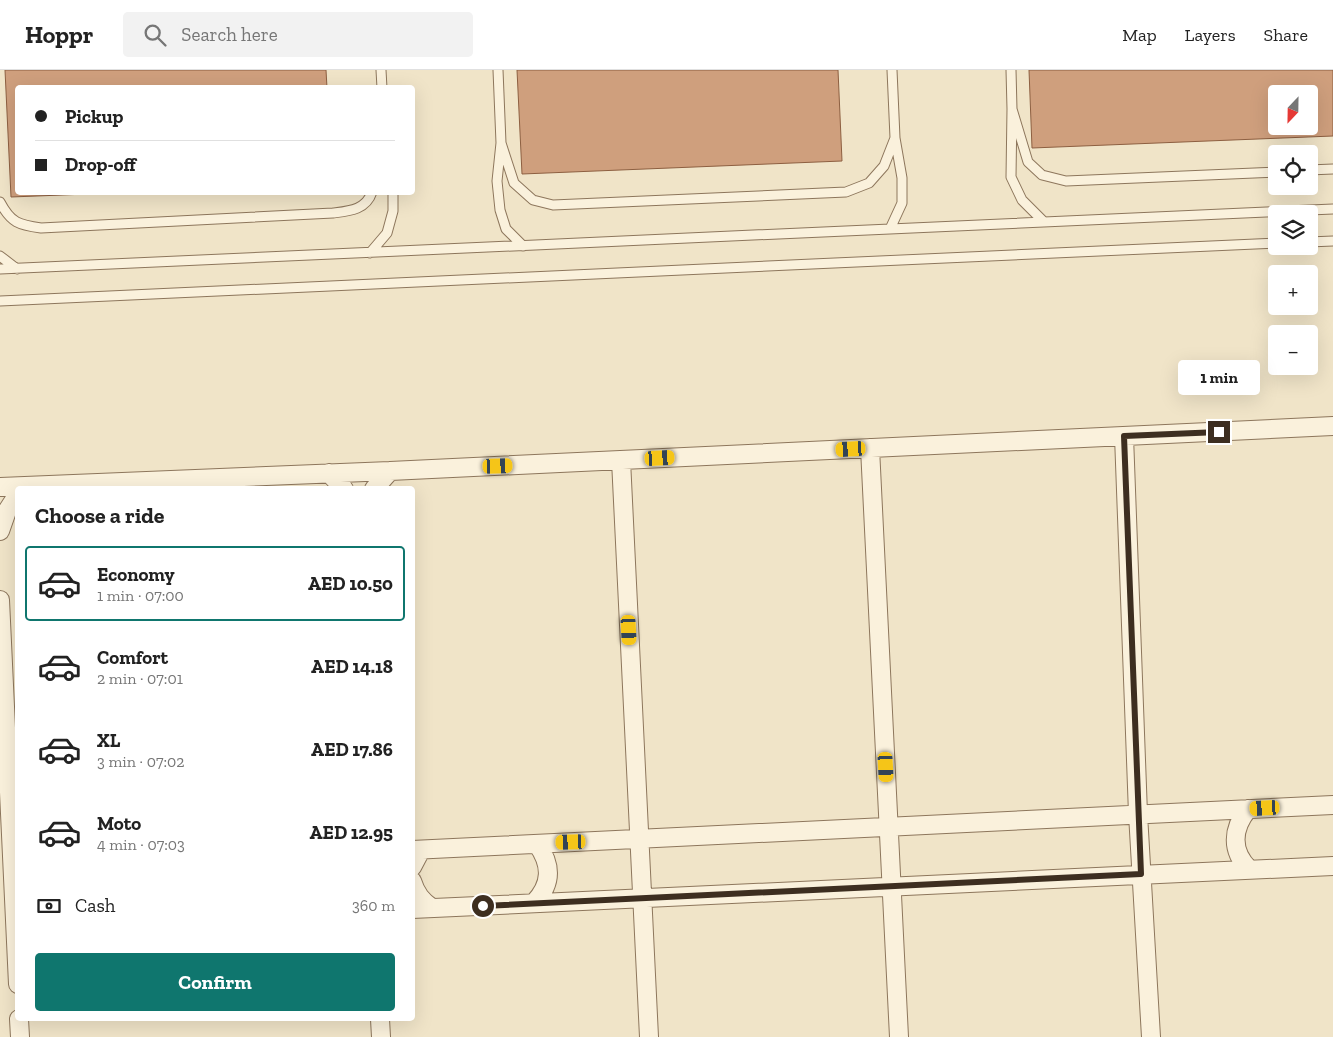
<!DOCTYPE html>
<meta charset="utf-8">
<style>
:root{--surface:#fff;--page:#f2f2f2;--text:#222;--muted:#767676;--line:#e0e0e0;--accent:#0f766e}
body{margin:0;font-family:"Zilla Slab",serif;background:var(--page);color:var(--text);height:100vh;display:flex;flex-direction:column;font-size:19px;white-space:nowrap}
*{box-sizing:border-box;margin:0}
p{font-size:16px;color:var(--muted)}
.icon{flex:none;width:28px;height:28px;fill:none;stroke:currentColor;stroke-width:2;stroke-linecap:round;stroke-linejoin:round}
.map{position:relative;flex:1;overflow:hidden}
.drawer{position:absolute;left:15px;top:416px;width:400px;height:535px;display:flex;flex-direction:column;background:var(--surface);border-radius:5px;box-shadow:0 5px 20px #0002}
.drawer>*{flex:none}
.banner{position:absolute;left:15px;top:15px;width:400px;height:110px;border-radius:5px;box-shadow:0 5px 20px #0002;display:grid;align-content:center;height:110px;padding:0 20px;background:var(--surface)}
.needle{width:32px;rotate:202deg}
.buttons{position:absolute;left:1268px;top:15px;display:grid;gap:10px}
.buttons a{display:grid;place-items:center;width:50px;height:50px;border-radius:5px;background:var(--surface);box-shadow:0 5px 20px #0002;font-size:25px}
.end{position:absolute;width:22px;height:22px;margin:-11px;border:6px solid #3d2e20;background:#fff;box-shadow:0 0 0 2px #fff}
.from{border-radius:50%}
.bubble{position:absolute;height:35px;border-radius:5px;background:var(--surface);box-shadow:0 5px 20px #0002;font-size:16px;font-weight:800;line-height:35px;text-align:center}
.car{position:absolute;width:15px;height:30px;margin:-15px -8px;border-radius:6px;box-shadow:0 0 4px 1px #0007;background:linear-gradient(#f5c518 24%,#345 0 40%,#f5c518 0 76%,#345 0 86%,#f5c518 0)}
.banner b{display:flex;align-items:center;gap:18px;height:48px;font-size:19px}
.banner b+b{border-top:1px solid var(--line)}
.banner i{width:12px;height:12px;background:var(--text)}
ul{padding:0;list-style:none}
li{display:flex;align-items:center;gap:15px;height:75px;margin:0 10px 8px;padding:0 10px;border:2px solid transparent;border-radius:5px}
li div{flex:1}
li b{display:block;font-size:19px}
li em{font-style:normal;font-weight:800}
li.selected{border-color:var(--accent)}
li>.icon{width:45px;height:45px;stroke-width:1.5}
h2{padding:0 20px;font-size:22px;line-height:60px}
.pay{display:flex;align-items:center;gap:12px;height:55px;padding:0 20px;font-size:19px}
.pay p{margin-inline-start:auto}
.button{display:flex;gap:10px;margin-top:auto;padding:10px 20px}
.button a{flex:1;height:58px;border-radius:5px;background:var(--accent);color:#fff;font-size:20px;font-weight:800;line-height:58px;text-align:center}
header{display:flex;align-items:center;gap:30px;box-sizing:border-box;height:70px;padding:0 25px;background:var(--surface);border-bottom:1px solid var(--line)}
header strong{font-size:24px}
nav{display:flex;gap:28px;margin-inline-start:auto;font-size:18px}
.search{width:350px;height:45px;background:var(--page);display:flex;align-items:center;gap:12px;box-sizing:border-box;padding:0 18px;border-radius:5px;color:var(--muted);font-size:19px}
.map>svg:first-child{display:block}
</style>
<header>
<strong>Hoppr</strong>
<div class="search"><svg class="icon" aria-label="search" viewBox="0 0 24 24"><circle cx="10" cy="10" r="6"/><path d="M15 15l6 6"/></svg>Search here</div>
<nav><a>Map</a><a>Layers</a><a>Share</a></nav>
</header>
<div class="map">
<svg width="1333" height="967" viewBox="0 0 1333 967">
<rect width="100%" height="100%" fill="#f0e4c8"/>
<path fill="#cf9f7d" stroke="#8d5f41" fill-rule="evenodd" d="M5,0H326L327,18H18V122H138L11,127Z
M517,0H838L842,91L522,104Z
M1029,0H1333V66L1032,78ZM1276,24H1309V56H1276Z"/>
<g fill="none" stroke-linecap="round" stroke-linejoin="round">
<g stroke="#8d765c" stroke-width="11">
<path id="lane" d="M381,0L382,18
M498,0L501,73L497,111L500,140L506,159L523,176
M1011,0L1012,39L1011,107L1022,130L1044,152
M1012,39L1028,92L1042,105L1066,111L1276,102
M501,73L514,113L533,130L553,135L846,122L869,113L884,96L895,68
M1309,100L1333,99
M0,132C11,153 19,155 41,158L333,143C349,141 366,140 372,122
M890,159L902,133V108L895,68L892,0
M1309,172L1333,171
M370,183L387,163L393,141V122
M0,186L17,199
M0,199L1333,139
M0,231L1276,173"/>
</g>
<g stroke="#8d765c" stroke-width="20">
<path id="street" d="M1124,366L1138,744L1151,967
M870,378L899,967
M621,390L649,967
M329,403L344,419
M0,417L390,401L1333,356
M374,419L390,401
M0,461L7,441L18,424
M0,530L18,914
M1248,739C1232,759 1231,781 1249,799
M412,780L1333,735
M412,797L421,780
M412,811C416,824 422,831 432,838
M534,833C552,814 552,795 537,774
M412,839L1333,796
M19,949L20,967
M380,949L381,967"/>
</g>
<use href="#lane" stroke="#faf1dc" stroke-width="9"/>
<use href="#street" stroke="#faf1dc" stroke-width="18"/>
</g>
<g fill="none" stroke-linecap="round" stroke-linejoin="round">
<path stroke="#3d2e20" stroke-width="6" d="M483,836L1141,804L1124,366L1219,362"/>
</g>
</svg>
<div class="buttons">
<a><svg class="needle" viewBox="-14 -14 28 28"><path d="M0-13l5 13h-10z" fill="#e53935"/><path d="M0 13l5-13h-10z" fill="#767676"/></svg></a>
<a><svg class="icon" aria-label="locate" viewBox="0 0 24 24"><circle cx="12" cy="12" r="6"/><path d="M12 2v4M12 18v4M2 12h4M18 12h4"/></svg></a>
<a><svg class="icon" aria-label="layers" viewBox="0 0 24 24"><path d="M12 4l9 5-9 5-9-5zM3 14l9 5 9-5"/></svg></a>
<a>+</a>
<a>−</a>
</div>
<i class="end from" style="left:483px;top:836px"></i>
<i class="end" style="left:1219px;top:362px"></i>
<div class="bubble" style="left:1178px;top:290px;width:82px">1 min</div>
<i class="car" style="left:851px;top:379px;rotate:267deg"></i>
<i class="car" style="left:660px;top:388px;rotate:87deg"></i>
<i class="car" style="left:498px;top:396px;rotate:88deg"></i>
<i class="car" style="left:629px;top:560px;rotate:177deg"></i>
<i class="car" style="left:886px;top:697px;rotate:177deg"></i>
<i class="car" style="left:1265px;top:738px;rotate:267deg"></i>
<i class="car" style="left:571px;top:772px;rotate:268deg"></i>
<div class="banner">
<b><i class="from"></i>Pickup</b>
<b><i></i>Drop-off</b>
</div>
<section class="drawer">
<h2>Choose a ride</h2>
<ul>
<li class="selected"><svg class="icon" aria-label="car" viewBox="0 0 24 24"><path d="M5 17H2v-5l4-1 3-4h7l3 4 3 1v5h-3M9 17h6M6 11h13"/><circle cx="7" cy="17" r="2"/><circle cx="17" cy="17" r="2"/></svg><div><b>Economy</b><p>1 min · 07:00</p></div><em>AED 10.50</em></li>
<li><svg class="icon" aria-label="car" viewBox="0 0 24 24"><path d="M5 17H2v-5l4-1 3-4h7l3 4 3 1v5h-3M9 17h6M6 11h13"/><circle cx="7" cy="17" r="2"/><circle cx="17" cy="17" r="2"/></svg><div><b>Comfort</b><p>2 min · 07:01</p></div><em>AED 14.18</em></li>
<li><svg class="icon" aria-label="car" viewBox="0 0 24 24"><path d="M5 17H2v-5l4-1 3-4h7l3 4 3 1v5h-3M9 17h6M6 11h13"/><circle cx="7" cy="17" r="2"/><circle cx="17" cy="17" r="2"/></svg><div><b>XL</b><p>3 min · 07:02</p></div><em>AED 17.86</em></li>
<li><svg class="icon" aria-label="car" viewBox="0 0 24 24"><path d="M5 17H2v-5l4-1 3-4h7l3 4 3 1v5h-3M9 17h6M6 11h13"/><circle cx="7" cy="17" r="2"/><circle cx="17" cy="17" r="2"/></svg><div><b>Moto</b><p>4 min · 07:03</p></div><em>AED 12.95</em></li>
</ul>
<div class="pay"><svg class="icon" aria-label="cash" viewBox="0 0 24 24"><path d="M3 7h18v10H3z"/><circle cx="12" cy="12" r="2"/></svg>Cash<p>360 m</p></div>
<div class="button"><a>Confirm</a></div>
</section>
</div>
